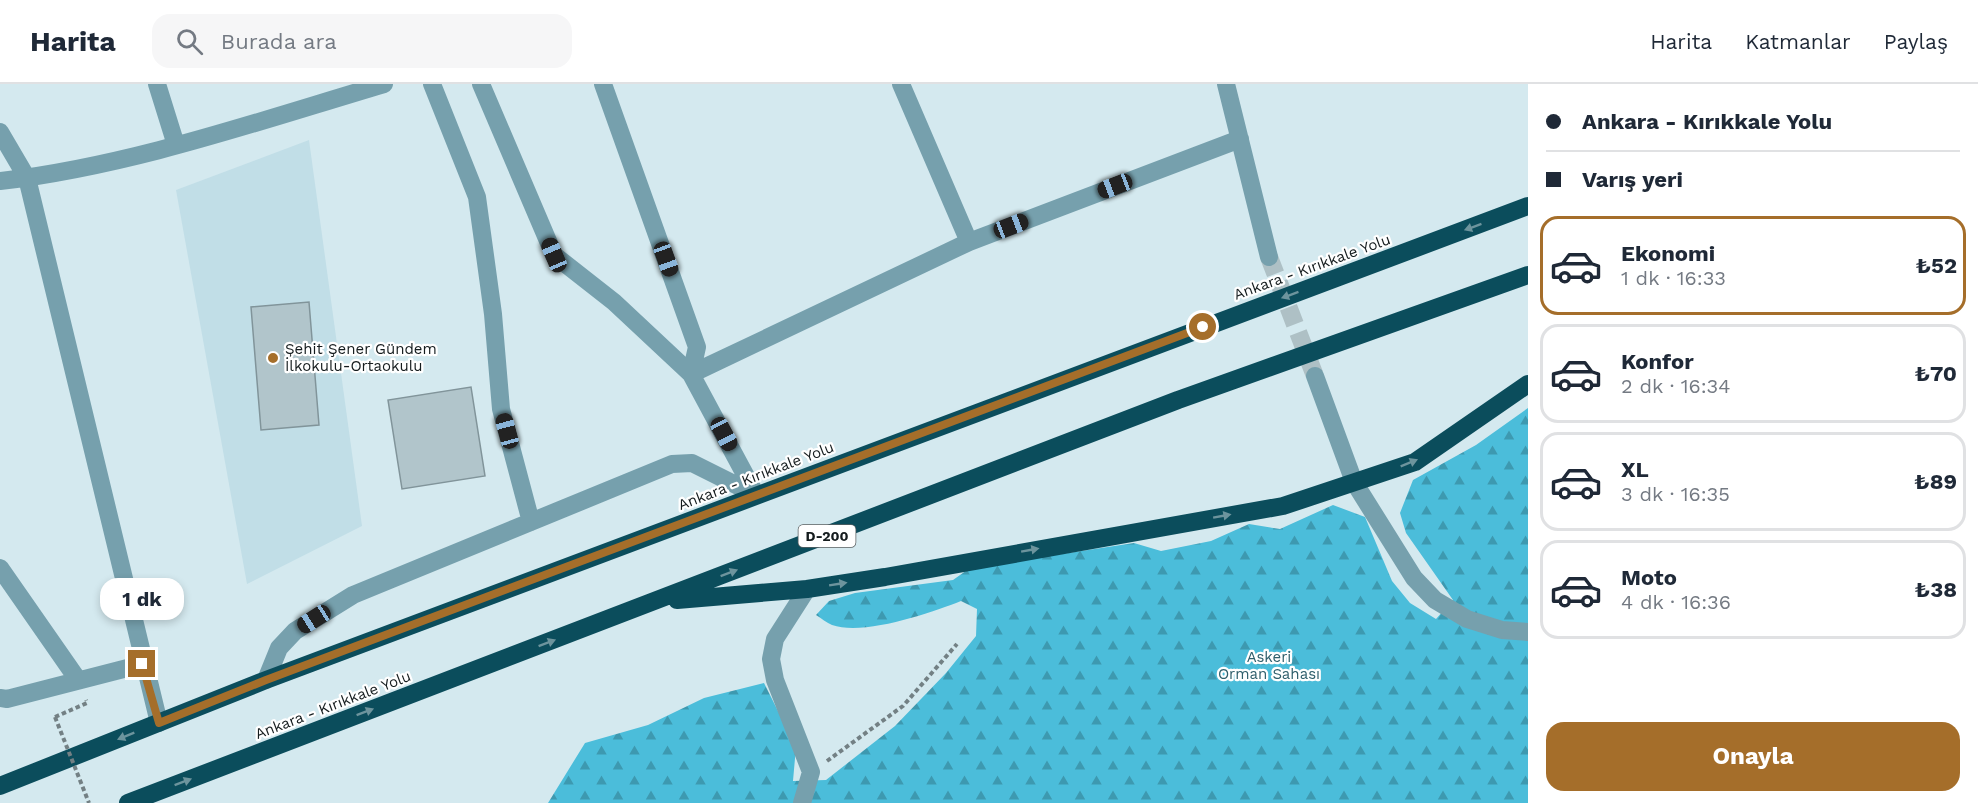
<!DOCTYPE html>
<html lang="tr">
<meta charset="utf-8">
<style>
:root{--surface:#fff;--page:#f6f6f7;--text:#1f2937;--muted:#747a83;--line:#e0e1e3;--accent:#a56e2a}
body{margin:0;font-family:"Work Sans",sans-serif;background:var(--page);color:var(--text);height:100vh;display:flex;flex-direction:column;font-size:22px;white-space:nowrap}
*{box-sizing:border-box;margin:0}
p{font-size:20px;color:var(--muted)}
.icon{flex:none;width:33px;height:33px;fill:none;stroke:currentColor;stroke-width:2;stroke-linecap:round;stroke-linejoin:round}
.map{position:relative;flex:1;overflow:hidden}
.sheet{display:flex;flex-direction:column;background:var(--surface);width:450px}
.sheet>*{flex:none}
.guide{display:grid;align-content:center;height:132px;padding:0 18px;background:var(--surface)}
.end{position:absolute;width:27px;height:27px;margin:-14px;border:8px solid #a56e2a;background:#fff;box-shadow:0 0 0 3px #fff}
.from{border-radius:50%}
.bubble{position:absolute;height:42px;border-radius:18px;background:var(--surface);box-shadow:0 3px 9px #0003;font-size:20px;font-weight:700;line-height:42px;text-align:center}
.car{position:absolute;width:18px;height:36px;margin:-18px -9px;border-radius:8px;box-shadow:0 0 4px 2px #0007;background:linear-gradient(#222 24%,#8ab4d8 0 40%,#222 0 76%,#8ab4d8 0 86%,#222 0)}
.guide b{display:flex;align-items:center;gap:21px;height:57px;font-size:22px}
.guide b+b{border-top:2px solid var(--line)}
.guide i{width:15px;height:15px;background:var(--text)}
ul{padding:0;list-style:none}
li{display:flex;align-items:center;gap:18px;height:99px;margin:0 12px 9px;padding:0 6px;border:3px solid var(--line);border-radius:18px}
li div{flex:1}
li b{display:block;font-size:22px}
li em{font-style:normal;font-weight:700}
li.active{border-color:var(--accent)}
li>.icon{width:54px;height:54px;stroke-width:1.5}
.cta{display:flex;gap:12px;margin-top:auto;padding:12px 18px}
.cta a{flex:1;height:69px;border-radius:18px;background:var(--accent);color:#fff;font-size:24px;font-weight:700;line-height:69px;text-align:center}
header{display:flex;align-items:center;gap:36px;box-sizing:border-box;height:84px;padding:0 30px;background:var(--surface);border-bottom:2px solid var(--line)}
header strong{font-size:28px}
nav{display:flex;gap:33px;margin-inline-start:auto;font-size:21px}
.search{width:420px;height:54px;background:var(--page);display:flex;align-items:center;gap:15px;box-sizing:border-box;padding:0 21px;border-radius:18px;color:var(--muted);font-size:22px}
main{display:flex;flex:1;min-height:0}
.map>svg:first-child{display:block}
</style>
<header>
<strong>Harita</strong>
<div class="search"><svg class="icon" aria-label="search" viewBox="0 0 24 24"><circle cx="10" cy="10" r="6"/><path d="M15 15l6 6"/></svg>Burada ara</div>
<nav><a>Harita</a><a>Katmanlar</a><a>Paylaş</a></nav>
</header>
<main>
<div class="map">
<svg width="1528" height="719" viewBox="0 0 1528 719">
<defs>
<pattern id="forest-firs" width="22" height="20" patternUnits="userSpaceOnUse" patternTransform="scale(1.5)"><rect width="22" height="20" fill="#4bbdda"/><path d="M5 1l3.5 6h-7zM16 11l3.5 6h-7z" fill="#3d99b0"/></pattern>
</defs>
<rect width="100%" height="100%" fill="#d4e9ef"/>
<path fill="#c1dee7" d="M309,56L362,442L247,500L176,106Z"/>
<path fill="url(#forest-firs)" d="M1528,324V719H548L585,659L648,641L704,614L764,599L796,663L793,697L826,696L895,642L946,589L976,552L977,525L961,517C931,529 864,552 832,541C827,539 821,534 816,531L829,517L855,509L953,496L970,484L1134,459L1161,467L1211,457L1249,440L1280,445L1333,421L1365,433L1392,497L1410,519L1436,535L1453,516L1406,449L1400,429L1413,396L1476,361Z"/>
<path fill="#b1c5cb" stroke="#81949a" stroke-width="1.5" d="M309,218L319,341L261,346L251,223Z
M471,303L485,392L402,405L388,316Z"/>
<g fill="none" stroke-linecap="round" stroke-linejoin="round">
<path stroke="#aec0c5" stroke-width="18" stroke-dasharray="18 9" stroke-linecap="butt" d="M1269,173L1315,292"/>
<path stroke="#738084" stroke-width="4" stroke-dasharray="4.5 3" stroke-linecap="butt" d="M55,633L87,619L86,616
M827,677L903,622L957,560"/>
<path stroke="#76a0ad" stroke-width="18" d="M157,0L176,61
M432,0L477,113L493,230L501,325L531,438
M481,0L554,171L614,218L691,290
M603,0L697,263L691,290
M901,0L969,158
M1226,0L1269,173
M0,48L27,94L159,639
M0,97C130,82 259,37 384,0
M1315,292L1354,398L1414,494L1435,516L1467,535L1502,546L1528,548
M756,411L691,290L969,158L1240,55
M0,484L78,596
M266,596L279,564L295,547L353,511L672,380L692,379L756,411
M0,614L7,615L143,580
M802,719L811,688L775,596L771,575L775,555L807,505"/>
<path stroke="#0b4d5c" stroke-width="18" d="M677,516L807,505L885,493L1283,422L1415,378L1528,300
M0,702L266,596L1528,122
M128,719L1178,316L1528,191"/>
<path stroke="#738084" stroke-width="4" stroke-dasharray="4.5 3" stroke-linecap="butt" d="M55,633L89,719"/>
</g>
<defs><path id="oneway-solid" d="M-6-.8H1V-3.2L6.5 0L1 3.2V.8H-6Z" transform="scale(1.5)"/></defs>
<g fill="#6d949d">
<use href="#oneway-solid" transform="translate(1473 143) rotate(160)"/>
<use href="#oneway-solid" transform="translate(1290 211) rotate(160)"/>
<use href="#oneway-solid" transform="translate(1409 379) rotate(-22)"/>
<use href="#oneway-solid" transform="translate(1222 432) rotate(-10)"/>
<use href="#oneway-solid" transform="translate(1030 466) rotate(-10)"/>
<use href="#oneway-solid" transform="translate(729 489) rotate(-21)"/>
<use href="#oneway-solid" transform="translate(838 500) rotate(-9)"/>
<use href="#oneway-solid" transform="translate(547 559) rotate(-21)"/>
<use href="#oneway-solid" transform="translate(365 628) rotate(-21)"/>
<use href="#oneway-solid" transform="translate(126 652) rotate(158)"/>
<use href="#oneway-solid" transform="translate(183 698) rotate(-21)"/>
</g>
<g fill="none" stroke-linecap="round" stroke-linejoin="round">
<path stroke="#a56e2a" stroke-width="8" d="M142,580L159,639L266,596L1203,243"/>
</g>
<circle fill="#a56e2a" stroke="#fff" stroke-width="2" cx="273" cy="274" r="6"/>
<g text-anchor="middle" stroke-width="4.5" stroke-linejoin="round" paint-order="stroke">
<rect fill="#fff" stroke="#5b6062" stroke-width="1.5" x="798.5" y="441" width="57" height="22" rx="4.5"/>
<g font-size="14" font-weight="bold" fill="#151c1e">
<text x="827" y="457">D-200</text>
</g>
<g font-size="15" fill="#151c1e" stroke="#fff">
<text transform="translate(1312 183) rotate(-20)" y="5">Ankara - Kırıkkale Yolu</text>
<text transform="translate(756 392) rotate(-21)" y="5">Ankara - Kırıkkale Yolu</text>
<text transform="translate(333 621) rotate(-21)" y="5">Ankara - Kırıkkale Yolu</text>
</g>
<g font-size="15" fill="#151c1e" stroke="#fff" text-anchor="start">
<text x="285" y="270">Şehit Şener Gündem<tspan x="285" dy="17">İlkokulu-Ortaokulu</tspan></text>
</g>
<g font-size="15" fill="#2f5f6c" stroke="#fff">
<text x="1269" y="578">Askeri<tspan x="1269" dy="17">Orman Sahası</tspan></text>
</g>
</g>
</svg>
<i class="end from" style="left:1203px;top:243px"></i>
<i class="end" style="left:142px;top:580px"></i>
<div class="bubble" style="left:100px;top:494px;width:84px">1 dk</div>
<i class="car" style="left:1115px;top:102px;rotate:249deg"></i>
<i class="car" style="left:1011px;top:142px;rotate:69deg"></i>
<i class="car" style="left:554px;top:171px;rotate:337deg"></i>
<i class="car" style="left:666px;top:175px;rotate:160deg"></i>
<i class="car" style="left:507px;top:347px;rotate:345deg"></i>
<i class="car" style="left:724px;top:350px;rotate:152deg"></i>
<i class="car" style="left:314px;top:535px;rotate:238deg"></i>
</div>
<section class="sheet">
<div class="guide">
<b><i class="from"></i>Ankara - Kırıkkale Yolu</b>
<b><i></i>Varış yeri</b>
</div>
<ul>
<li class="active"><svg class="icon" aria-label="car" viewBox="0 0 24 24"><path d="M5 17H2v-5l4-1 3-4h7l3 4 3 1v5h-3M9 17h6M6 11h13"/><circle cx="7" cy="17" r="2"/><circle cx="17" cy="17" r="2"/></svg><div><b>Ekonomi</b><p>1 dk · 16:33</p></div><em>₺52</em></li>
<li><svg class="icon" aria-label="car" viewBox="0 0 24 24"><path d="M5 17H2v-5l4-1 3-4h7l3 4 3 1v5h-3M9 17h6M6 11h13"/><circle cx="7" cy="17" r="2"/><circle cx="17" cy="17" r="2"/></svg><div><b>Konfor</b><p>2 dk · 16:34</p></div><em>₺70</em></li>
<li><svg class="icon" aria-label="car" viewBox="0 0 24 24"><path d="M5 17H2v-5l4-1 3-4h7l3 4 3 1v5h-3M9 17h6M6 11h13"/><circle cx="7" cy="17" r="2"/><circle cx="17" cy="17" r="2"/></svg><div><b>XL</b><p>3 dk · 16:35</p></div><em>₺89</em></li>
<li><svg class="icon" aria-label="car" viewBox="0 0 24 24"><path d="M5 17H2v-5l4-1 3-4h7l3 4 3 1v5h-3M9 17h6M6 11h13"/><circle cx="7" cy="17" r="2"/><circle cx="17" cy="17" r="2"/></svg><div><b>Moto</b><p>4 dk · 16:36</p></div><em>₺38</em></li>
</ul>
<div class="cta"><a>Onayla</a></div>
</section>
</main>
